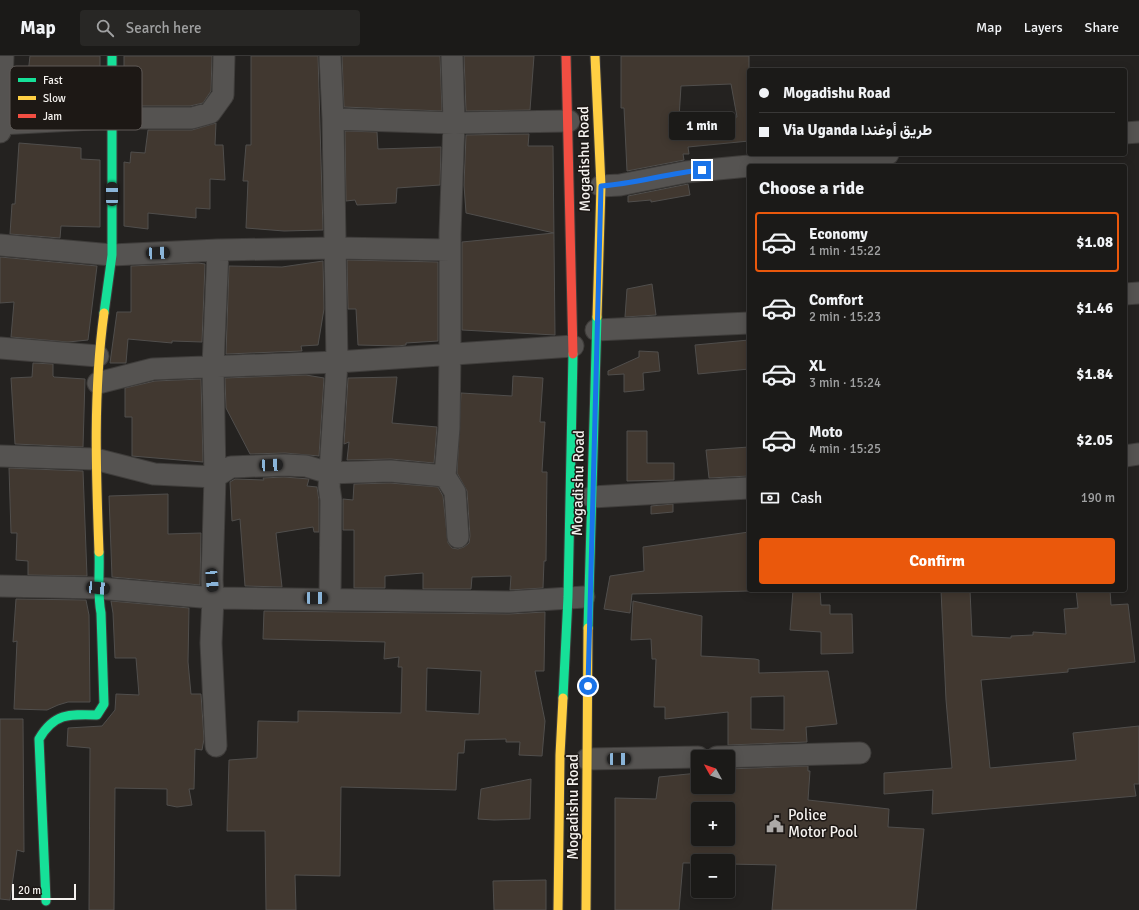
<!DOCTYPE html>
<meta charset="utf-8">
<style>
:root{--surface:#1b1a18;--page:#282725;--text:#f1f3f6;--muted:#a0a1a2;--line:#393837;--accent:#ea580c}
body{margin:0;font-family:Signika,Vazirmatn,sans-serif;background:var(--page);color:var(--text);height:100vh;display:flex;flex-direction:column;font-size:15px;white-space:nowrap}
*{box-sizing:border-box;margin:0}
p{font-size:13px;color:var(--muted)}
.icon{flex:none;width:22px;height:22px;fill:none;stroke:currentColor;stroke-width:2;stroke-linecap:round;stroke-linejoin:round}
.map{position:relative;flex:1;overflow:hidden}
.side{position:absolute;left:747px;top:108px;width:380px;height:428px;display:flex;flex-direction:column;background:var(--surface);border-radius:4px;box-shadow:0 2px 10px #0003,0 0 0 1px var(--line)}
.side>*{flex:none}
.hud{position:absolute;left:747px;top:12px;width:380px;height:88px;border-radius:4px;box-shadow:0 2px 10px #0003,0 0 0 1px var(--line);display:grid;align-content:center;height:88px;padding:0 12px;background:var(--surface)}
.needle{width:26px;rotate:310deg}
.buttons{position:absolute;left:691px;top:694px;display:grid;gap:8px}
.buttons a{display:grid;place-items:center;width:44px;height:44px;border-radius:4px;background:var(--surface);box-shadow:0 2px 10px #0003,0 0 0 1px var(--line);font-size:20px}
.scale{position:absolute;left:12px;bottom:10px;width:64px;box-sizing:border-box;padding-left:4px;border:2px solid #f5f2ef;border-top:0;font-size:11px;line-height:14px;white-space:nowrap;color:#f5f2ef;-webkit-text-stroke:3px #1d1815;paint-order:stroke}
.end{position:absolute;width:18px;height:18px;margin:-9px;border:5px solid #1a73e8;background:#fff;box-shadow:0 0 0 2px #fff}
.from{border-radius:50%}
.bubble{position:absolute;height:28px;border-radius:4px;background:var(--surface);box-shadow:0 2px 10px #0003,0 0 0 1px var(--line);font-size:13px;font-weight:800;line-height:28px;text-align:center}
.car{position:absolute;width:12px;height:24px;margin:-12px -6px;border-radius:5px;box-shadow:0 0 3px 1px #0007;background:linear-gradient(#222 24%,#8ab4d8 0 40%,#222 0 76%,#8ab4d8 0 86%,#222 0)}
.hud b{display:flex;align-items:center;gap:14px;height:38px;font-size:15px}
.hud b+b{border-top:1px solid var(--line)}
.hud i{width:10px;height:10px;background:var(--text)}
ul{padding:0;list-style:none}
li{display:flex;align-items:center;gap:12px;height:60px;margin:0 8px 6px;padding:0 4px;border:2px solid transparent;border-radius:4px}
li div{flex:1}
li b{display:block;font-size:15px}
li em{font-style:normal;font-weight:800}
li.current{border-color:var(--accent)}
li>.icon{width:36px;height:36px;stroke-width:1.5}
h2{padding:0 12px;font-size:18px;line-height:48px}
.pay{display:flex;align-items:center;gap:10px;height:44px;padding:0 12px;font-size:15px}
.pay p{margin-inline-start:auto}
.cta{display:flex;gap:8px;margin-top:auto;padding:8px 12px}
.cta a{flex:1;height:46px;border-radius:4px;background:var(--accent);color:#fff;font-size:16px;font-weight:800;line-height:46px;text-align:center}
header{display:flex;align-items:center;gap:24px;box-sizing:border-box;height:56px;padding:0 20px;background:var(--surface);border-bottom:1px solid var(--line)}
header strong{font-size:19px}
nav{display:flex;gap:22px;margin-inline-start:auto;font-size:14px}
.search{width:280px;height:36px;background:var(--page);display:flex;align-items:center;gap:10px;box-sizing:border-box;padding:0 14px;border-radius:4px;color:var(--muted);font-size:15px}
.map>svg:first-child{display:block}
</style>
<header>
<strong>Map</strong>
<div class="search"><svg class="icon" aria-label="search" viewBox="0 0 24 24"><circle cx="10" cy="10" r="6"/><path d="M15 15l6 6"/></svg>Search here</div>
<nav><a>Map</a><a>Layers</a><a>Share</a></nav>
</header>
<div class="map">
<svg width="1139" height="854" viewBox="0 0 1139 854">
<rect width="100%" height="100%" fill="#242220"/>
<path fill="#413830" stroke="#504e4c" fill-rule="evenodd" d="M30,0H100V51L24,52Z
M124,0H212L211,35L203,47L190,50H124Z
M251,0H318L323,174L284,175L246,172L248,125H243L246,89H251Z
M342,0H440L442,55L344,51Z
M464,0H534L530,54L466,55Z
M621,0H749V85L688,91L689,98H683L684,104L627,115L624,52H621ZM731,28L737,61L679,62L681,30Z
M216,67L215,89H223L225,124L210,123V153L196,152V162L148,157V173L124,170V106L130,107L131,96L145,97L148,74H192Z
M345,75L377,76L378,93L441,91L440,129L397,132L396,147L357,149L355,144L346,145Z
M529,78L528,90H553L555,279L462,274V186L554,177L466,157L464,129L466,79Z
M19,87L81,92V103L100,104V171L61,170L60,182L10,178L12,148H15Z
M688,128L690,139L651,146V144L628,146V140Z
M0,201L97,210L88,284L68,286L11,281L14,246L0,247Z
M347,204L438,206V285L406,287V289L398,290L358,289L356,253H348Z
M323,205L324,253L318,289L301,290L302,295L226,298L229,210L282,211Z
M198,207L205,208L202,286L172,285V287L128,283L126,307H110L117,256H131V210Z
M652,228L656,259L625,261L627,233Z
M749,284V313L698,318L695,289Z
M639,295L658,296L660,315L643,317L644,334L624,336V318L608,319V315L639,301Z
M33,307L53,308V320L54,321L85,323L83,391L15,388L11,322L32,321Z
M306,319L324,322L319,400L285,397L250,398L226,352L225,322Z
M513,320L543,322L540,366H545L542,416H547L546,505H544L543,532L510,534L511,520L472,521L471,533H423V517L385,520V532H354V474H343V443L353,444L354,428L390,427L438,431L443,440L448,487L452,492L458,493L464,491L469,487L470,480L467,435L457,417L461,337L512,340Z
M397,321L392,367L437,371L434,407L391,403L347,404L349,386L344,388L348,322Z
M201,323L203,406L132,400V361H125V332L155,325Z
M627,375H647V407H674V424L627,425Z
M749,391V420L709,422L706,394Z
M9,412L83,415L87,520L28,519V505L16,504L17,477H11Z
M284,421L309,423L307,430L317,431L319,445V476H314L313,471L276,477L282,531L245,530L240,463L232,465L230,426L235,423L264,424L263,422Z
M168,438V478L201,477L200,529L112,521L109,440Z
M673,448V456L651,458V450Z
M749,476V535L632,538L630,557L604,553L610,520L644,515L643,491Z
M793,534H820L821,549H830V558H852L853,597L821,598V576L790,574Z
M941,534H970L972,580L1011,582V580L1033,579V576L1066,578L1064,553L1078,552L1076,534H1110L1111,549L1128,548L1135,606L1068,613V616L981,624L990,712L1076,704L1073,677L1139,670V728H1134L1136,740L932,758L933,734L884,738V717L952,712L946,644Z
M16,543L86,544L89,559L90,646H68L58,649L47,654L14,653L17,585L13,586Z
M111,545L189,552L188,606L191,638H201L204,683L202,694L195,693L194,733H189L192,749L177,751L167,749V733L115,732L114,854H89L90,692L67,690L68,672L102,670L115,654L116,638L139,639L136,602H115L113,557Z
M633,545L702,560L701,600L755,603L759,604V617L828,615L837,668L806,671L807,686L728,689V656L665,663V651H654L656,603H652L651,583L631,584ZM784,640V674L751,673V641Z
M264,555L509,558L545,556L544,615H535L545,665L542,700L519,699L520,686H506V683L465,684L464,697H458L456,734L341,731L340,820L295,819L296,854H266L265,775H227L229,704L257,702L258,665L298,666V655L401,657L402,611H398L399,601L384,603L385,586L263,583ZM427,612L481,615L479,658L426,655Z
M0,663H23L24,796L17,794L10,844L0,843Z
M808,710V715H810L808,744L889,753L888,771L924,773L916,854H772L776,809L728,808V805H698V807H683L679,854H615V742L656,743L659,721L698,717V731H728V713ZM698,753H728V783H698Z
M531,723L530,763L494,764L478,763L481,733Z
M546,824V854H494L493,825Z"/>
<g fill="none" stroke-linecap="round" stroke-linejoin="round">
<g stroke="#3f3d3b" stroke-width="23">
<path id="street" d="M330,0L333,63L337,306L329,431L331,444L330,542
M452,0L454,67L450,178V297L449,372L445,420L455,436L458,481
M333,63L454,67L569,65
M0,68L111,62H192L210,57L223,39L224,0
M0,76L3,0
M1125,77L1139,76
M751,110L888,98
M601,130L620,129L686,116L749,110
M0,189L112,199L218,194L335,192L450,194
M1125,238L1139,237
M596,274L749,267
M0,292L98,300
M98,327L153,313L337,306L573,290
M0,400L95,403L154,418L215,421L231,411L284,409L306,410L329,417L390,415L445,420
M1125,400L1139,398
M592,441L749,432
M0,530L98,532L213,542L509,546L584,541
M216,690L211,587L213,542L212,524L215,421L213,310L218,194
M717,701L860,697
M587,703L698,701"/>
</g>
<g stroke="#3f3d3b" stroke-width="11">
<path id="fast" d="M104,257L112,199V0
M588,572L597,261
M563,642L568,541L573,298
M46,845L39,683C54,657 69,658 97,659L104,648L101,557C97,537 100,517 99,496"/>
</g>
<g stroke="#3f3d3b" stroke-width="11">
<path id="slow" d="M595,0L601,130L597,261
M99,496C96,416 93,337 104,257
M558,854L560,699L563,642
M586,854L588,572"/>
</g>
<g stroke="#3f3d3b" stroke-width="11">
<path id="jam" d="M566,0L573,298"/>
</g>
<use href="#street" stroke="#555351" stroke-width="21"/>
<use href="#fast" stroke="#16e098" stroke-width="9"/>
<use href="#slow" stroke="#ffcf43" stroke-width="9"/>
<use href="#jam" stroke="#f24e42" stroke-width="9"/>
</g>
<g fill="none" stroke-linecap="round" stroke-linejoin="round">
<path stroke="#1a73e8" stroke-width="5" d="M588,630L601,130C635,128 668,117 702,114"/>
</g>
<defs>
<g id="civic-bare" transform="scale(1.38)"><path d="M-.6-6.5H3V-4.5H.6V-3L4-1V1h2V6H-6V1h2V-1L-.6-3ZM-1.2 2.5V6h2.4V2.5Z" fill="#aca9a7" stroke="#1d1815" stroke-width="2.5" paint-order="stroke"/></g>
</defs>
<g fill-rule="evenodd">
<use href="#civic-bare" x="775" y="768"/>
</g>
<g text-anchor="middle" stroke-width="3" stroke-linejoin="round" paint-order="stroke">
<g font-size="15" fill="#f5f2ef" stroke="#1d1815">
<text transform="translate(584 103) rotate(-91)" y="5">Mogadishu Road</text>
<text transform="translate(578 427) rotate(-89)" y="5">Mogadishu Road</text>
<text transform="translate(573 751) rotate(-90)" y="5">Mogadishu Road</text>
</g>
<g font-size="15" fill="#f5f2ef" stroke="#1d1815" text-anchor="start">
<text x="788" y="764">Police<tspan x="788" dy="17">Motor Pool</tspan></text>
</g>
</g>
<rect x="10" y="10" width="132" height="64" rx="6" fill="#1d1815" stroke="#5e5956" stroke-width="1"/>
<rect x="18" y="22" width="18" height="4" fill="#16e098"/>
<rect x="18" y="40" width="18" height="4" fill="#ffcf43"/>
<rect x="18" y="58" width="18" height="4" fill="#f24e42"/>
<g font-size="11" fill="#f5f2ef">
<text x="43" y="28">Fast</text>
<text x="43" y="46">Slow</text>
<text x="43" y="64">Jam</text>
</g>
</svg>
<div class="buttons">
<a><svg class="needle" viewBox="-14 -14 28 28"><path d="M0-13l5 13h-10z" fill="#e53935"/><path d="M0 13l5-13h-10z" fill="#a0a1a2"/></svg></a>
<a>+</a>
<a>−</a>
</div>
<div class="scale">20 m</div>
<i class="end from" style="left:588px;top:630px"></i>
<i class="end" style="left:702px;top:114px"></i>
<div class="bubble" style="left:669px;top:56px;width:66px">1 min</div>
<i class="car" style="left:112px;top:138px;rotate:0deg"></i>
<i class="car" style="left:158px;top:197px;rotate:87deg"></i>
<i class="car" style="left:271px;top:409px;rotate:87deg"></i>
<i class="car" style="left:212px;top:524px;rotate:175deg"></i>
<i class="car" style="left:98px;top:532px;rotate:96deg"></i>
<i class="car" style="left:316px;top:542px;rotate:90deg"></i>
<i class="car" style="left:619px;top:703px;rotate:89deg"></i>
<div class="hud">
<b><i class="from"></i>Mogadishu Road</b>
<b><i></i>Via Uganda طريق أوغندا</b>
</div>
<section class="side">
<h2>Choose a ride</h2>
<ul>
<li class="current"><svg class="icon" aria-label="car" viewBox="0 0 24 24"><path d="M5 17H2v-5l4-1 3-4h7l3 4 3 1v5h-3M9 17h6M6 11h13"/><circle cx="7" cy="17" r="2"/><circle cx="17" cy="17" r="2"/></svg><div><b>Economy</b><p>1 min · 15:22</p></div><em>$1.08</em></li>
<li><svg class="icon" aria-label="car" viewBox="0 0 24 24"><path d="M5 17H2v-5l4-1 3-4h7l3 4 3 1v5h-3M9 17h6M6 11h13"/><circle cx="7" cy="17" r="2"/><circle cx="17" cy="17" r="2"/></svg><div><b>Comfort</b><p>2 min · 15:23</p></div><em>$1.46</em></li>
<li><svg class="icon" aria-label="car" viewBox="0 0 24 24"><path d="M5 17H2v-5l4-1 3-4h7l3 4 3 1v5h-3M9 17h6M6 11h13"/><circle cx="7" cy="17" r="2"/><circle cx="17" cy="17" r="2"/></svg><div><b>XL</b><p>3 min · 15:24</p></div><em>$1.84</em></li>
<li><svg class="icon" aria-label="car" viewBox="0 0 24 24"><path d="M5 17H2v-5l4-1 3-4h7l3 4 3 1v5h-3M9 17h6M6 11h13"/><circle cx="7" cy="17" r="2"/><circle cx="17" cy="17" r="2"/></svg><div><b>Moto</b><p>4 min · 15:25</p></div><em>$2.05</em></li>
</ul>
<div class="pay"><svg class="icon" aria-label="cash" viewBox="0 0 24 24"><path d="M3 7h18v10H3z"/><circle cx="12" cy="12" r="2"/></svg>Cash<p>190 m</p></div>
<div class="cta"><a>Confirm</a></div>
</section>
</div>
